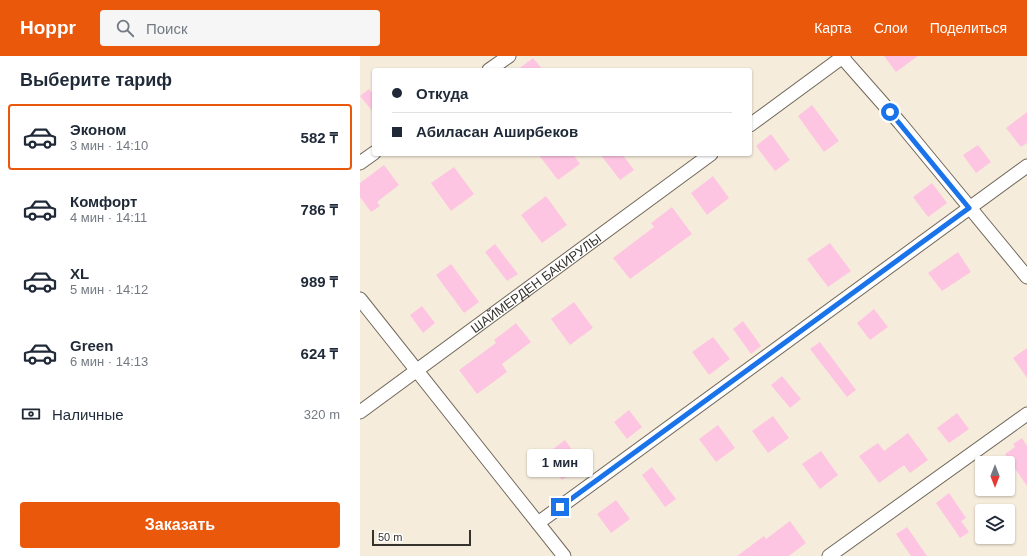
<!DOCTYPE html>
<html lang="ru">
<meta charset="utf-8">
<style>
:root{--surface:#fff;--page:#f6f6f7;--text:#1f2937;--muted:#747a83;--line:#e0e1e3;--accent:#ea580c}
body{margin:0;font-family:Helvetica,sans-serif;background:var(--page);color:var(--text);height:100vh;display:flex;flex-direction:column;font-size:15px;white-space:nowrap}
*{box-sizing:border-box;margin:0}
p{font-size:13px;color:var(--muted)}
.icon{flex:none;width:22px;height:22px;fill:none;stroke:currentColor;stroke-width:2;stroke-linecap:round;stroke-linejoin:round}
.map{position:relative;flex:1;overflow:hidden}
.details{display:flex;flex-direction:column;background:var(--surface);width:360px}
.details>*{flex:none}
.hud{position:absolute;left:12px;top:12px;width:380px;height:88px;border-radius:4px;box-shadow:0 1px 3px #0004;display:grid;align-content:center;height:88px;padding:0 20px;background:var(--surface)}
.needle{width:26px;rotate:180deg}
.buttons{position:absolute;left:615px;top:400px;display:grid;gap:8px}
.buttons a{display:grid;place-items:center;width:40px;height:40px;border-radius:4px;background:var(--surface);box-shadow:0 1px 3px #0004;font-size:20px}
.scale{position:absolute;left:12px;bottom:10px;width:99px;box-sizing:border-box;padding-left:4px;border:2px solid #36322c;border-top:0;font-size:11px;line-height:14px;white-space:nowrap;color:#36322c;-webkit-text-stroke:3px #fff;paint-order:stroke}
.end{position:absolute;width:18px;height:18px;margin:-9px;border:5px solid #1a73e8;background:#fff;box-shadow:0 0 0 2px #fff}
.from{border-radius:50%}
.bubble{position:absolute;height:28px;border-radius:4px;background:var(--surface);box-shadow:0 1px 3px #0004;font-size:13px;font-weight:700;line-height:28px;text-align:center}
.hud b{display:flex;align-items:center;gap:14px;height:38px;font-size:15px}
.hud b+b{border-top:1px solid var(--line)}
.hud i{width:10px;height:10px;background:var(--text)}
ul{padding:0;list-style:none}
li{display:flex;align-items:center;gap:12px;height:66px;margin:0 8px 6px;padding:0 12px;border:2px solid transparent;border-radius:4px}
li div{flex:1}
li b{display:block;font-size:15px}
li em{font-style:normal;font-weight:700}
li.selected{border-color:var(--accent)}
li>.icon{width:36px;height:36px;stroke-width:1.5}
h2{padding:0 20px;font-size:18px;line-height:48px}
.pay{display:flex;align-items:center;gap:10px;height:44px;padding:0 20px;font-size:15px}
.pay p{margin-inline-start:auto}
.cta{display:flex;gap:8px;margin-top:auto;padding:8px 20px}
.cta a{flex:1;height:46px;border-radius:4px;background:var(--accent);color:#fff;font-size:16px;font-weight:700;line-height:46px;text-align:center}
header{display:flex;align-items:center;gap:24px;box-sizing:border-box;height:56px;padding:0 20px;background:var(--accent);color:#fff}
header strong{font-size:19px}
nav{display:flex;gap:22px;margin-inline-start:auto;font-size:14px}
.search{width:280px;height:36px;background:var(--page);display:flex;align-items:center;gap:10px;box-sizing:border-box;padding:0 14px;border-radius:4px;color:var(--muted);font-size:15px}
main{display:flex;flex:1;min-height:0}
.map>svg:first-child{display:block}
</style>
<header>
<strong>Hoppr</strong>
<div class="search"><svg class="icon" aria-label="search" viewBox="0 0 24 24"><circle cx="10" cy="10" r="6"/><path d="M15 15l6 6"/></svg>Поиск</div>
<nav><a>Карта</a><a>Слои</a><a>Поделиться</a></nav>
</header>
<main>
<section class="details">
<h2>Выберите тариф</h2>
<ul>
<li class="selected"><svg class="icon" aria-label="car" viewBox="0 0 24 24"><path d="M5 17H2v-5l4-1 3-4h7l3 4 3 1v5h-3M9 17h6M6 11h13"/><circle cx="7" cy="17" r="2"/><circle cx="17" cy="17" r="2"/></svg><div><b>Эконом</b><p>3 мин · 14:10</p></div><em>582 ₸</em></li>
<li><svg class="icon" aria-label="car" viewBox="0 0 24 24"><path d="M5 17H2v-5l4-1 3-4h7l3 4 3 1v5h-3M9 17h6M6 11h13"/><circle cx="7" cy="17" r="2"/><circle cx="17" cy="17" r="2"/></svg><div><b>Комфорт</b><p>4 мин · 14:11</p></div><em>786 ₸</em></li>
<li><svg class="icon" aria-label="car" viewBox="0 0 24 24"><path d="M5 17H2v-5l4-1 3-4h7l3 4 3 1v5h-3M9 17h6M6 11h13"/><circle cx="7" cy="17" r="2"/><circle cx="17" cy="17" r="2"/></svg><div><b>XL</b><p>5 мин · 14:12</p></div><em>989 ₸</em></li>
<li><svg class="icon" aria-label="car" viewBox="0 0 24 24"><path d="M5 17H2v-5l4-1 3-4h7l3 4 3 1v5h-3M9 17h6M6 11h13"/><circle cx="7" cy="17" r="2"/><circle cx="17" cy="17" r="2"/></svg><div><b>Green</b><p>6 мин · 14:13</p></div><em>624 ₸</em></li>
</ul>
<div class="pay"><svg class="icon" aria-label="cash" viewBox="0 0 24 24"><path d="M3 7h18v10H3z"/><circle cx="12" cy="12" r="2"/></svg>Наличные<p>320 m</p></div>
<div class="cta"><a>Заказать</a></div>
</section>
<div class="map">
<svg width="667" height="500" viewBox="0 0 667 500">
<rect width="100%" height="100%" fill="#f6ecdb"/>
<path fill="#fec5e2" d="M524,0H558L536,16Z
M173,2L183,14H157Z
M9,33L14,40V57L0,40Z
M452,49L479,85L464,96L438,60Z
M667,56V87L661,91L646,72Z
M411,78L430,104L415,115L396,90Z
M618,89L631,106L616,117L603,99Z
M178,98H213L220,108L198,124Z
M240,98H262L274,114L260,124Z
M24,109L39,129L17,146L20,150L11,156L0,141V127Z
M94,111L114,138L91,155L71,127Z
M353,120L369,142L347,159L331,137Z
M572,127L587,147L568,161L553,141Z
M186,140L207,169L182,187L161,159Z
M312,151L332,178L270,223L253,202L294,171L291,167Z
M470,187L491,215L468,231L447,203Z
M135,188L158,218L147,225L125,196Z
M598,196L611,216L582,235L568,217Z
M91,208L119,246L104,257L76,219Z
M214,246L233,272L210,289L191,263Z
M62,250L75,267L63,277L50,259Z
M514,253L528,271L510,284L497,267Z
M383,265L401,290L391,298L373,273Z
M156,267L171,286L142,308L147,316L117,338L99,314L136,287L134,284Z
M353,281L370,303L349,319L332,296Z
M460,286L496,334L487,341L450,293Z
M667,292V322L653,302Z
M422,320L441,343L430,352L411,329Z
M269,354L282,371L267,383L254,366Z
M597,357L609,373L589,387L577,372Z
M413,360L429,382L408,397L392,375Z
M358,369L375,392L356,406L339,383Z
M548,377L568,404L550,417L544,409L519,427L499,400L518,387L524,395Z
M662,382L667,390V430L645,398L655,391L653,388Z
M205,384L223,409L202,424L184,400Z
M461,395L478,419L460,433L442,408Z
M292,411L316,443L305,451L282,419Z
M589,437L606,462L601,465L609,476L600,482L576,447Z
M256,444L270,463L251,477L237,458Z
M430,465L446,487L429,500H377L404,480L406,483Z
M547,471L567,500H551L536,478Z"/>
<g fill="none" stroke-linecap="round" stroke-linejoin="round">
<g stroke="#71685a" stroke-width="15">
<g id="street">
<path d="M481,0L540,67L667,221"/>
<path d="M129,14L149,0"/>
<path d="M390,69L484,0"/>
<path d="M0,107L14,97"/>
<path d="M0,243L204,500"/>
<path id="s1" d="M0,356L351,98"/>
<path d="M178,467L667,110"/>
<path d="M469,500L667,358"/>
</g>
</g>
<use href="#street" stroke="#fff" stroke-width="13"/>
</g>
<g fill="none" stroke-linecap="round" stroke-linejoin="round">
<path stroke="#1a73e8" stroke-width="5" d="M200,451L609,152L530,56"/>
</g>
<g text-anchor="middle" stroke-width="3" stroke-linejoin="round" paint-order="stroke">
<g font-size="13" fill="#36322c" stroke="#fff">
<text dy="5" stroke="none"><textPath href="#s1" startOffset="218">ШАЙМЕРДЕН БАКИРУЛЫ</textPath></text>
</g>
</g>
</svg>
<div class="buttons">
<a><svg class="needle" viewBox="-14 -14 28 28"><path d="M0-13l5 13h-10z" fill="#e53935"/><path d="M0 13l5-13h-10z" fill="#747a83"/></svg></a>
<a><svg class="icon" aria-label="layers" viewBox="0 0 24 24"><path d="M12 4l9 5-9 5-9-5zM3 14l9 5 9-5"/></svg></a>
</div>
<div class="scale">50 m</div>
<i class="end from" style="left:530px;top:56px"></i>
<i class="end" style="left:200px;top:451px"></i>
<div class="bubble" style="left:167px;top:393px;width:66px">1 мин</div>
<div class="hud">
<b><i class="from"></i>Откуда</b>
<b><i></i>Абиласан Аширбеков</b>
</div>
</div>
</main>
